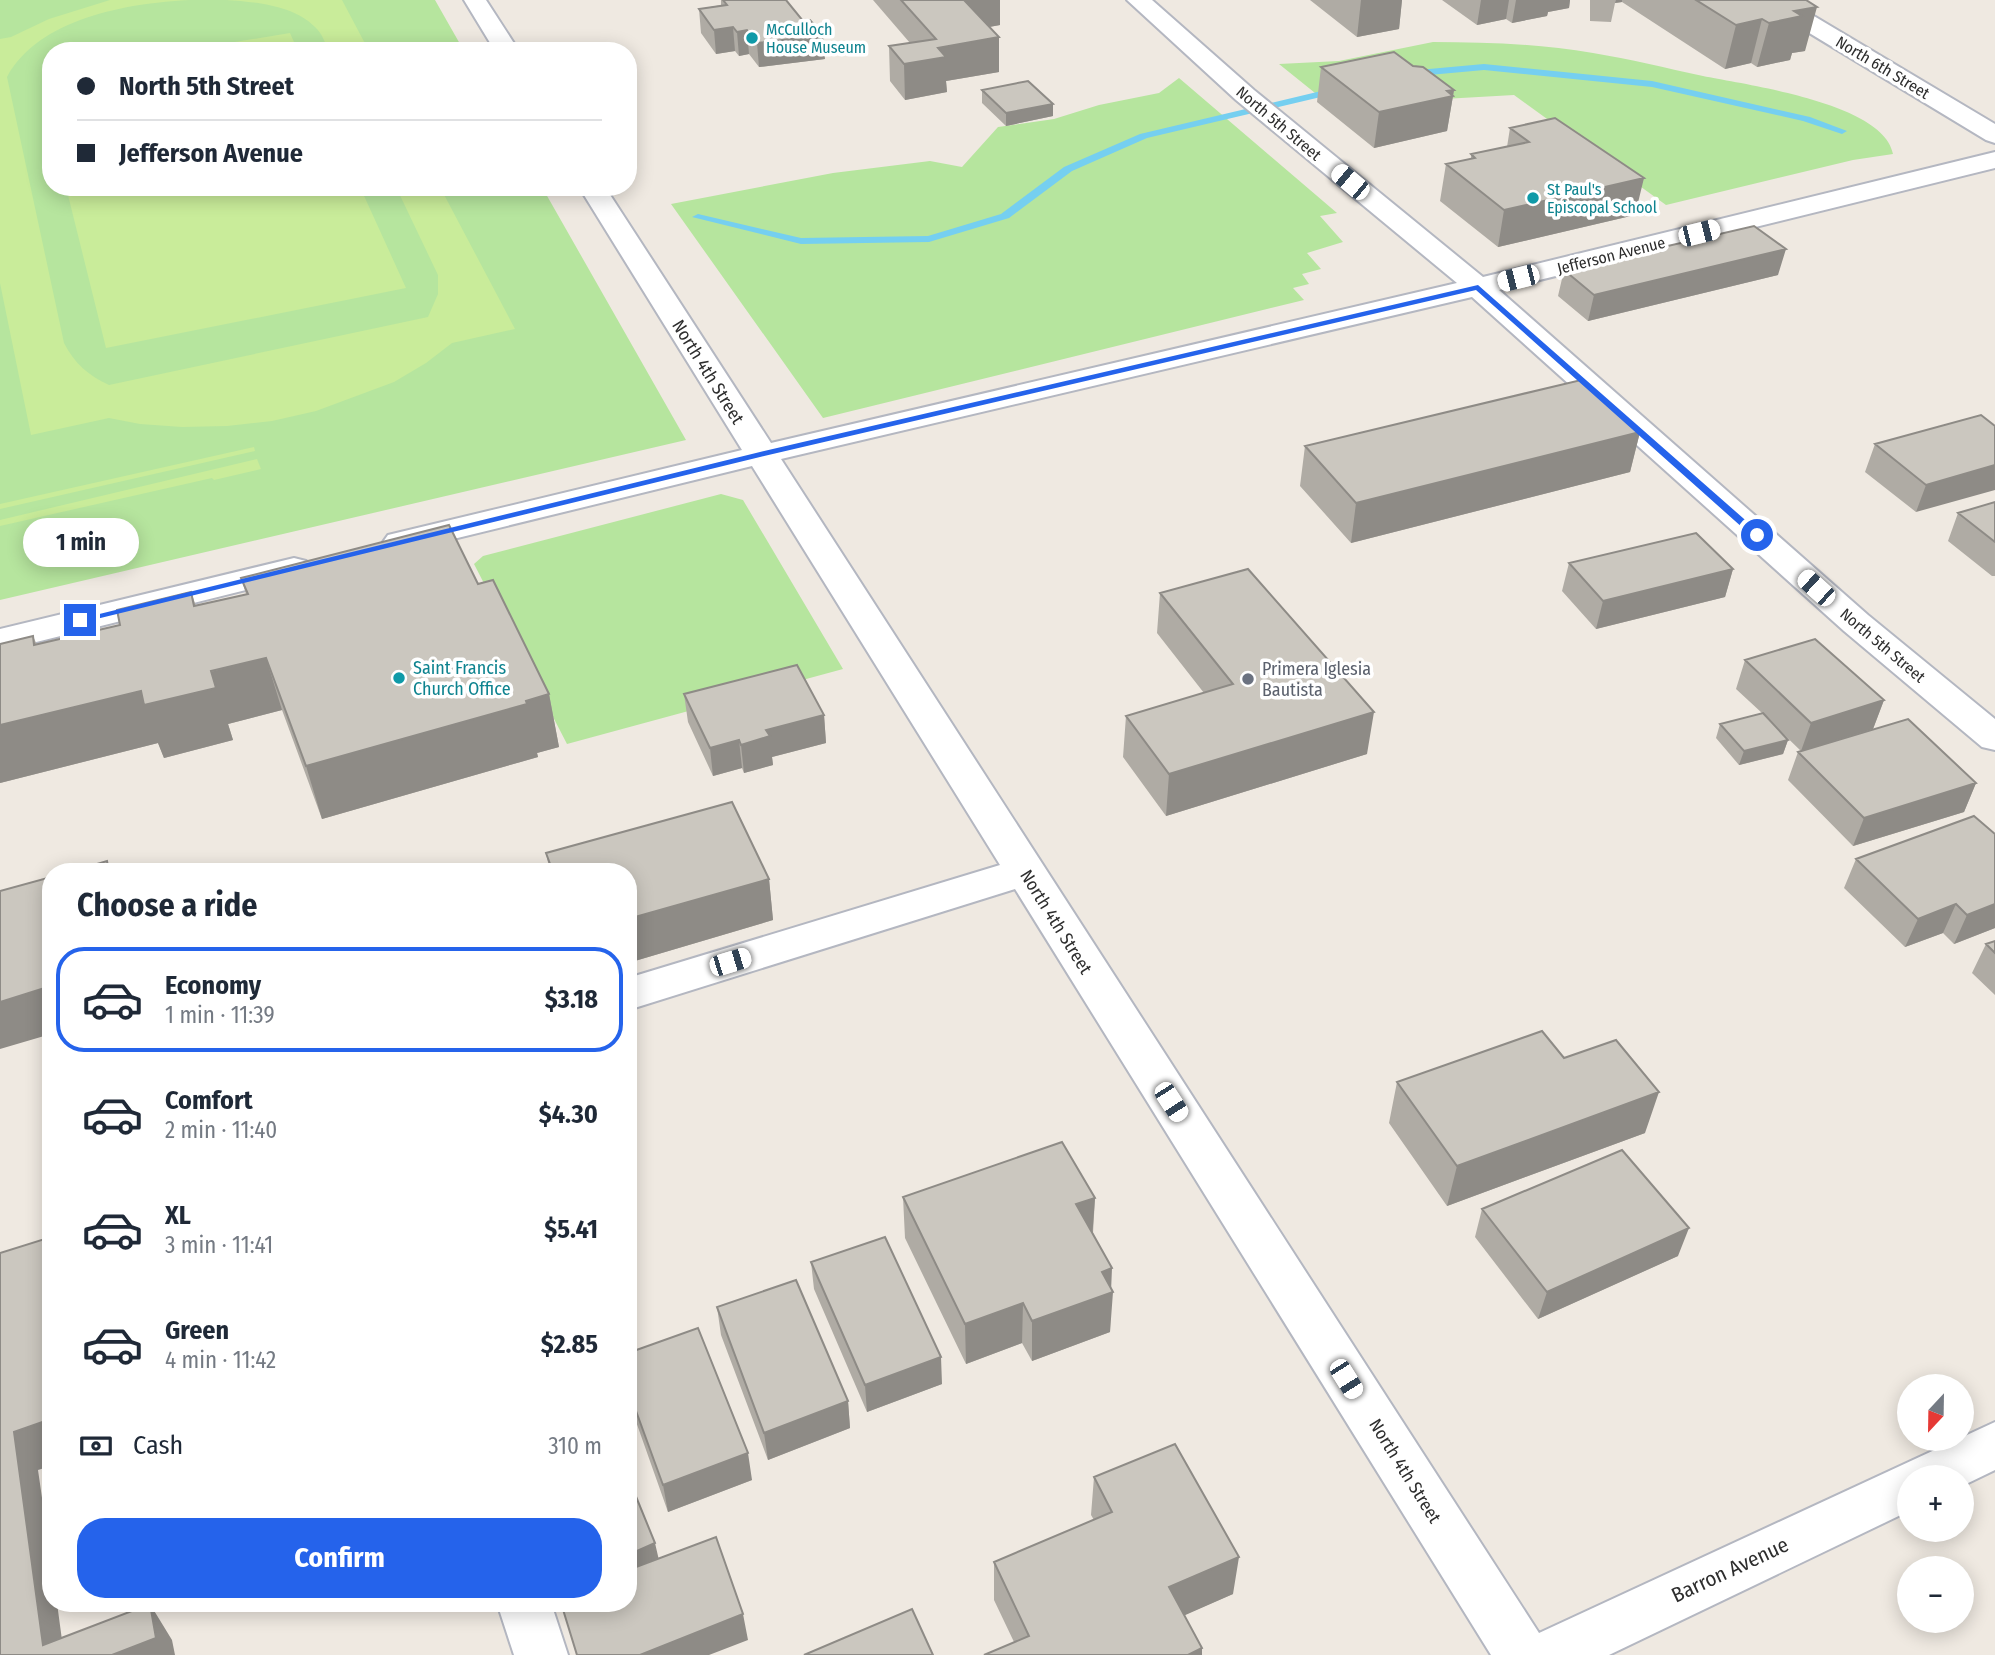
<!DOCTYPE html>
<meta charset="utf-8">
<style>
:root{--surface:#fff;--page:#f6f6f7;--text:#1f2937;--muted:#747a83;--line:#e0e1e3;--accent:#2563eb}
body{margin:0;font-family:"Fira Sans Condensed",sans-serif;background:var(--page);color:var(--text);height:100vh;display:flex;flex-direction:column;font-size:26px;white-space:nowrap}
*{box-sizing:border-box;margin:0}
p{font-size:23px;color:var(--muted)}
.icon{flex:none;width:38px;height:38px;fill:none;stroke:currentColor;stroke-width:2;stroke-linecap:round;stroke-linejoin:round}
.map{position:relative;flex:1;overflow:hidden}
.side{position:absolute;left:42px;top:863px;width:595px;height:749px;display:flex;flex-direction:column;background:var(--surface);border-radius:28px;box-shadow:0 4px 18px #0003}
.side>*{flex:none}
.banner{position:absolute;left:42px;top:42px;width:595px;height:154px;border-radius:28px;box-shadow:0 4px 18px #0003;display:grid;align-content:center;height:154px;padding:0 35px;background:var(--surface)}
.needle{width:46px;rotate:202deg}
.controls{position:absolute;left:1897px;top:1374px;display:grid;gap:14px}
.controls a{display:grid;place-items:center;width:77px;height:77px;border-radius:50%;background:var(--surface);box-shadow:0 4px 18px #0003;font-size:35px}
.end{position:absolute;width:32px;height:32px;margin:-16px;border:9px solid #2563eb;background:#fff;box-shadow:0 0 0 4px #fff}
.from{border-radius:50%}
.bubble{position:absolute;height:49px;border-radius:24px;background:var(--surface);box-shadow:0 4px 18px #0003;font-size:23px;font-weight:700;line-height:49px;text-align:center}
.car{position:absolute;width:21px;height:42px;margin:-21px -10px;border-radius:9px;box-shadow:0 0 5px 2px #0007;background:linear-gradient(#fff 24%,#345 0 40%,#fff 0 76%,#345 0 86%,#fff 0)}
.banner b{display:flex;align-items:center;gap:24px;height:66px;font-size:26px}
.banner b+b{border-top:2px solid var(--line)}
.banner i{width:18px;height:18px;background:var(--text)}
ul{padding:0;list-style:none}
li{display:flex;align-items:center;gap:21px;height:105px;margin:0 14px 10px;padding:0 21px;border:4px solid transparent;border-radius:28px}
li div{flex:1}
li b{display:block;font-size:26px}
li em{font-style:normal;font-weight:700}
li.current{border-color:var(--accent)}
li>.icon{width:63px;height:63px;stroke-width:1.5}
h2{padding:0 35px;font-size:32px;line-height:84px}
.pay{display:flex;align-items:center;gap:18px;height:77px;padding:0 35px;font-size:26px}
.pay p{margin-inline-start:auto}
.action{display:flex;gap:14px;margin-top:auto;padding:14px 35px}
.action a{flex:1;height:80px;border-radius:28px;background:var(--accent);color:#fff;font-size:28px;font-weight:700;line-height:80px;text-align:center}
.map>svg:first-child{display:block}
</style>
<div class="map">
<svg width="1995" height="1655" viewBox="0 0 1995 1655">
<rect width="100%" height="100%" fill="#efe9e1"/>
<path fill="#b6e59e" d="M0,0H435L464,51H51V187H542L686,440L0,600Z
M1433,42C1486,42 1540,44 1593,53C1630,59 1666,68 1703,76C1747,85 1884,103 1893,154L1853,160L1666,205L1514,95L1408,101H1325L1279,64L1339,61Z
M1179,78L1337,213L1320,216L1343,242L1307,253L1321,269L1302,274L1309,284L1293,288L1304,300L823,418L671,204L833,173L930,161L962,167L998,127L1054,119L1099,105L1159,93Z
M721,494L743,500L843,669L567,744L474,564L483,556Z"/>
<path fill="#c9ec9a" d="M110,0H190C128,3 39,18 7,77L64,343C75,364 88,375 109,385L428,317L438,294V275L396,187H440L515,329L452,343L426,363L394,382L316,411L272,421L227,426L182,427L140,424L109,418L31,435L0,283V39L11,37L49,19Z
M226,0H342L369,51H329C325,43 322,33 315,27C293,5 255,2 226,0Z
M290,33L298,51H180Z
M66,187H360L406,288L106,348Z
M254,447L255,451L0,509V504Z
M257,459L261,469L214,480L212,478L0,526V520Z"/>
<g fill="none" stroke-linecap="round" stroke-linejoin="round">
<path fill="#75cff0" fill-rule="evenodd" d="M1484,64L1652,81L1810,117L1847,131L1842,134L1803,121L1652,87L1484,70L1407,77L1402,74L1407,71Z
M1338,87L1342,88V92L1147,138L1072,171L1009,218L929,242L801,244L692,217L698,214L801,238L928,236L1001,214L1064,167L1140,134Z"/>
<g stroke="#b4b7c1" stroke-width="4">
<path id="minor" d="M464,0H486L519,51H495Z
M1127,0H1152L1254,90L1483,277L1995,152V168L1499,290L1868,615L1995,719V750L1982,747L1844,631L1472,297L781,459L1539,1633L1995,1422V1470L1962,1486V1477H1909V1511L1609,1655H1491L1015,889L628,1010V978L1000,865L752,466L400,552L388,549L383,542L388,535L742,450L579,187H605L771,443L1457,283L1236,100Z
M1760,0H1787L1995,124V143L1986,140L1763,5Z
M294,558L306,561L311,568L306,575L0,651V629Z
M497,1603H551L568,1655H514Z"/>
</g>
<use href="#minor" fill="#fff" fill-rule="evenodd"/>
</g>
<path fill="#afaba4" d="M721,0H786L825,59L759,67L749,54L739,56L735,51L716,54L701,33L699,9L721,5Z
M873,0H1000V25L989,27L999,37V72L946,81L947,92L905,100L890,81L889,46L910,43Z
M1310,0H1402L1399,29L1357,37Z
M1442,0H1570L1569,8L1548,12L1547,16L1512,23L1506,19L1477,25Z
M1590,0H1806L1805,51L1792,53L1790,60L1757,67L1751,63L1725,69L1622,2L1615,3L1611,22L1590,21Z
M1413,66L1454,90L1447,131L1374,148L1317,102L1321,67Z
M982,90L1053,116L1006,126L982,103Z
M1510,128L1635,215L1498,247L1440,201L1446,164L1471,159V154L1507,147Z
M1564,270L1778,275L1588,321L1558,296Z
M1981,415L1916,512L1865,472L1875,444Z
M1640,432L1630,472L1351,543L1300,486L1305,446Z
M1995,502V576H1992L1948,541L1958,513Z
M1569,563L1733,569L1725,597L1596,629L1562,591Z
M241,578L478,584L549,694L559,747L537,753L538,757L322,819L282,710L228,724L233,740L164,758L158,743L0,783L33,636L37,645L120,625L191,592L196,606L246,594Z
M1160,593L1367,754L1166,816L1123,757L1126,716L1204,693L1157,633Z
M1745,660L1884,700L1873,729L1832,741L1976,783L1964,812L1853,846L1788,780L1798,752L1801,751L1774,725L1788,740L1783,754L1739,765L1716,738L1720,724L1762,713L1736,689Z
M684,694L824,715L826,743L772,757L773,765L744,773L742,768L713,776L688,722Z
M1995,834V928L1954,944L1943,933L1905,947L1844,888L1856,859Z
M546,853L769,879L773,920L628,963V872H550Z
M1995,941V995L1972,973L1986,944Z
M1564,1058L1645,1133L1447,1206L1389,1123L1397,1082Z
M903,1197L1095,1198L1093,1233L1111,1289L1110,1332L1032,1361L1022,1343L966,1364L905,1238Z
M1482,1209L1678,1256L1538,1319L1475,1237Z
M811,1262L942,1384L867,1412L814,1289Z
M717,1307L848,1401L850,1428L768,1460L721,1335Z
M628,1353L752,1480L668,1512L628,1399Z
M1094,1477L1233,1594L1184,1615L1202,1648V1655H984L1014,1642L994,1600V1562L1094,1520L1091,1515Z"/>
<path fill="#8e8b86" d="M962,0H1000V25L962,32Z
M1361,0H1402L1399,29L1357,37Z
M1481,0H1509L1506,19L1477,25Z
M1516,0H1570L1569,8L1548,12L1547,16L1512,23Z
M1616,0H1622V2L1615,3Z
M1817,7L1805,51L1792,53L1790,60L1757,67L1769,23L1794,11Z
M1762,19L1751,63L1725,69L1736,25Z
M733,27L735,51L716,54L714,30Z
M747,30L749,54L739,56L737,32Z
M823,35L825,59L759,67L757,43Z
M999,37V72L946,81L947,92L905,100L904,64L938,48Z
M1454,90L1447,131L1374,148L1379,112Z
M1053,104V116L1006,126V113Z
M1644,178L1635,215L1498,247L1504,210Z
M1786,249L1778,275L1588,321L1594,295Z
M1640,432L1630,472L1351,543L1356,503Z
M1995,465V490L1916,512L1926,485Z
M1733,569L1725,597L1596,629L1603,601Z
M266,658L282,710L228,724L233,740L164,758L158,743L0,783V725Z
M549,694L559,747L537,753L538,757L322,819L306,766Z
M1884,700L1873,729L1801,751L1811,723Z
M1374,712L1367,754L1166,816L1169,774Z
M824,715L826,743L772,757L773,765L744,773L741,745L766,730Z
M739,740L742,768L713,776L710,748Z
M1788,740L1783,754L1739,765L1744,751Z
M1976,783L1964,812L1853,846L1864,818Z
M769,879L773,920L628,963V919Z
M1956,904L1943,933L1905,947L1918,919Z
M1995,904V928L1954,944L1967,915Z
M51,986V1034L0,1049V1002Z
M1659,1092L1645,1133L1447,1206L1457,1166Z
M1095,1198L1092,1239L1076,1204Z
M1689,1228L1678,1256L1538,1319L1547,1292Z
M1112,1268L1111,1292H1113L1110,1332L1032,1361V1321L1102,1272Z
M1023,1303L1022,1343L966,1364L965,1324Z
M941,1357L942,1384L867,1412L865,1385Z
M848,1401L850,1428L768,1460L764,1433Z
M51,1419V1466L38,1470L51,1560V1603H57L64,1655L43,1645L14,1432Z
M748,1453L752,1480L668,1512L663,1485Z
M655,1543L661,1569L628,1583V1555Z
M1239,1557L1233,1594L1165,1624L1169,1587Z
M150,1604L172,1640L175,1655H112Z
M743,1614L748,1640L709,1655H640Z
M1202,1648V1655H1188Z"/>
<path fill="#cbc7bf" stroke="#8e8b86" stroke-width="2" d="M723,0H786L803,21L810,20L823,35L757,43L747,30L737,32L733,27L714,30L699,9L727,5Z
M901,0H964L999,37L938,48L946,57L904,64L889,46L936,39Z
M1696,0H1806L1817,7L1794,11L1802,16L1769,23L1762,19L1736,25Z
M1394,52L1413,66L1423,67L1454,90L1447,91L1453,96L1379,112L1321,67Z
M1028,81L1053,104L1006,113L982,90Z
M1555,118L1644,178L1504,210L1446,164L1475,158L1471,154L1529,142L1510,128Z
M1754,226L1786,249L1594,295L1564,270Z
M1581,380L1640,432L1356,503L1305,446Z
M1981,415L1995,426V465L1926,485L1875,444Z
M1995,502V542L1958,513Z
M449,525L478,584L493,580L549,694L526,701L527,704L306,766L266,658L211,671L216,688L144,705L141,691L0,725V644L33,636L34,645L120,625L117,610L191,592L194,606L248,594L241,578Z
M1696,533L1733,569L1603,601L1569,563Z
M1248,569L1374,712L1169,774L1126,716L1233,684L1160,593Z
M1815,639L1884,700L1811,723L1745,660Z
M797,665L824,715L766,730L770,736L741,745L739,740L710,748L684,694Z
M1763,713L1788,740L1744,751L1720,724Z
M1908,719L1976,783L1864,818L1798,752Z
M732,802L769,879L628,919V872H553L546,853Z
M1974,816L1995,834V904L1967,915L1956,904L1918,919L1856,859Z
M107,861L109,872H70Z
M51,877V986L0,1002V891Z
M1995,941V953L1986,944Z
M1542,1031L1564,1058L1616,1040L1659,1092L1457,1166L1397,1082Z
M1062,1142L1095,1198L1076,1204L1112,1268L1102,1272L1113,1292L1032,1321L1023,1303L965,1324L903,1197Z
M1622,1150L1689,1228L1547,1292L1482,1209Z
M51,1237V1419L14,1432L43,1645L150,1604L156,1638L112,1655H0V1253Z
M885,1237L941,1357L865,1385L811,1262Z
M796,1280L848,1401L764,1433L717,1307Z
M698,1328L748,1453L663,1485L628,1389V1353Z
M1175,1444L1239,1557L1169,1587L1202,1648L1188,1655H984L1029,1636L994,1562L1112,1512L1094,1477Z
M628,1477L655,1543L628,1555Z
M716,1537L743,1614L640,1655H577L561,1603H628V1570Z
M912,1609L933,1655H804Z"/>
<path fill="#2563eb" d="M1478,285L1760,533V537H1753L1476,290L760,457L80,623L75,620L760,452Z"/>
<g fill="#0f9aa8" stroke="#fff" stroke-width="2.5">
<circle cx="752" cy="38" r="7"/>
<circle cx="1533" cy="198" r="7"/>
<circle cx="399" cy="678" r="7"/>
</g>
<circle fill="#6b7280" stroke="#fff" stroke-width="2.5" cx="1248" cy="679" r="7"/>
<g text-anchor="middle" stroke-width="7" stroke-linejoin="round" paint-order="stroke">
<g font-size="16" fill="#0d838f" stroke="#fff" text-anchor="start">
<text x="766" y="35">McCulloch<tspan x="766" dy="18">House Museum</tspan></text>
<text x="1547" y="195">St Paul's<tspan x="1547" dy="18">Episcopal School</tspan></text>
</g>
<g font-size="16" fill="#2e2e2e" stroke="#fff">
<text transform="translate(1883 67) rotate(31)" y="6">North 6th Street</text>
<text transform="translate(1279 123) rotate(40)" y="6">North 5th Street</text>
<text transform="translate(1611 255) rotate(-14)" y="6">Jefferson Avenue</text>
<text transform="translate(1883 645) rotate(40)" y="6">North 5th Street</text>
</g>
<g font-size="18" fill="#2e2e2e" stroke="#fff">
<text transform="translate(708 372) rotate(58)" y="6">North 4th Street</text>
<text transform="translate(1056 922) rotate(58)" y="6">North 4th Street</text>
<text transform="translate(1405 1471) rotate(58)" y="6">North 4th Street</text>
</g>
<g font-size="18" fill="#0d838f" stroke="#fff" text-anchor="start">
<text x="413" y="674">Saint Francis<tspan x="413" dy="21">Church Office</tspan></text>
</g>
<g font-size="18" fill="#5b616d" stroke="#fff" text-anchor="start">
<text x="1262" y="675">Primera Iglesia<tspan x="1262" dy="21">Bautista</tspan></text>
</g>
<g font-size="21" fill="#2e2e2e" stroke="#fff">
<text transform="translate(1730 1570) rotate(-25)" y="7">Barron Avenue</text>
</g>
</g>
</svg>
<div class="controls">
<a><svg class="needle" viewBox="-14 -14 28 28"><path d="M0-13l5 13h-10z" fill="#e53935"/><path d="M0 13l5-13h-10z" fill="#747a83"/></svg></a>
<a>+</a>
<a>−</a>
</div>
<i class="end from" style="left:1757px;top:535px"></i>
<i class="end" style="left:80px;top:620px"></i>
<div class="bubble" style="left:23px;top:518px;width:116px">1 min</div>
<i class="car" style="left:1350px;top:182px;rotate:310deg"></i>
<i class="car" style="left:1699px;top:233px;rotate:76deg"></i>
<i class="car" style="left:1518px;top:278px;rotate:256deg"></i>
<i class="car" style="left:1816px;top:588px;rotate:312deg"></i>
<i class="car" style="left:730px;top:962px;rotate:73deg"></i>
<i class="car" style="left:1171px;top:1102px;rotate:147deg"></i>
<i class="car" style="left:1346px;top:1379px;rotate:148deg"></i>
<div class="banner">
<b><i class="from"></i>North 5th Street</b>
<b><i></i>Jefferson Avenue</b>
</div>
<section class="side">
<h2>Choose a ride</h2>
<ul>
<li class="current"><svg class="icon" aria-label="car" viewBox="0 0 24 24"><path d="M5 17H2v-5l4-1 3-4h7l3 4 3 1v5h-3M9 17h6M6 11h13"/><circle cx="7" cy="17" r="2"/><circle cx="17" cy="17" r="2"/></svg><div><b>Economy</b><p>1 min · 11:39</p></div><em>$3.18</em></li>
<li><svg class="icon" aria-label="car" viewBox="0 0 24 24"><path d="M5 17H2v-5l4-1 3-4h7l3 4 3 1v5h-3M9 17h6M6 11h13"/><circle cx="7" cy="17" r="2"/><circle cx="17" cy="17" r="2"/></svg><div><b>Comfort</b><p>2 min · 11:40</p></div><em>$4.30</em></li>
<li><svg class="icon" aria-label="car" viewBox="0 0 24 24"><path d="M5 17H2v-5l4-1 3-4h7l3 4 3 1v5h-3M9 17h6M6 11h13"/><circle cx="7" cy="17" r="2"/><circle cx="17" cy="17" r="2"/></svg><div><b>XL</b><p>3 min · 11:41</p></div><em>$5.41</em></li>
<li><svg class="icon" aria-label="car" viewBox="0 0 24 24"><path d="M5 17H2v-5l4-1 3-4h7l3 4 3 1v5h-3M9 17h6M6 11h13"/><circle cx="7" cy="17" r="2"/><circle cx="17" cy="17" r="2"/></svg><div><b>Green</b><p>4 min · 11:42</p></div><em>$2.85</em></li>
</ul>
<div class="pay"><svg class="icon" aria-label="cash" viewBox="0 0 24 24"><path d="M3 7h18v10H3z"/><circle cx="12" cy="12" r="2"/></svg>Cash<p>310 m</p></div>
<div class="action"><a>Confirm</a></div>
</section>
</div>
